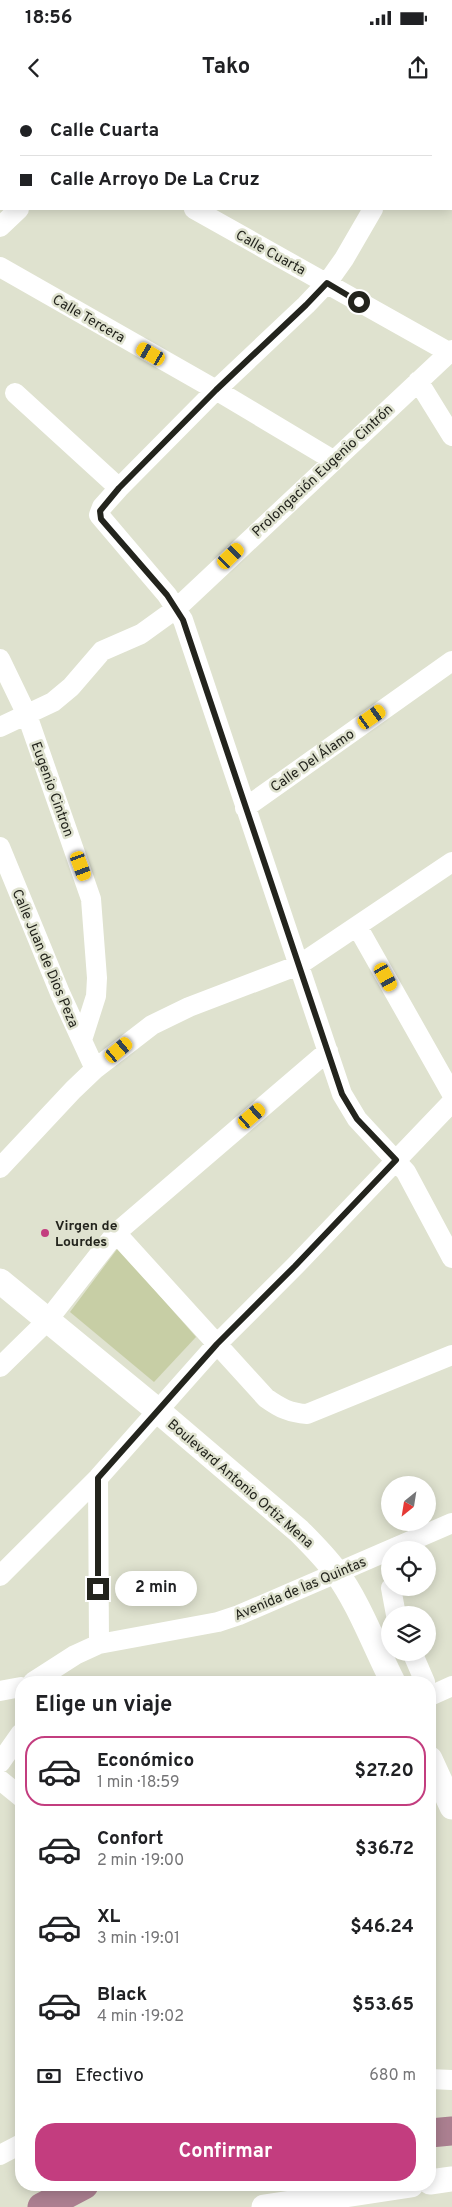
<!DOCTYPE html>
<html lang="es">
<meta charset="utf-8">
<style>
:root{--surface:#fff;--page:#f6f6f6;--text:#202124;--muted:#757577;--line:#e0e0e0;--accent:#c33d7f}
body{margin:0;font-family:Overpass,sans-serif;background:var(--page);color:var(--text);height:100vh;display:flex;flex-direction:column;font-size:19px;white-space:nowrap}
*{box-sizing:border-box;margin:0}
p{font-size:16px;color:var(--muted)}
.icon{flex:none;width:28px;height:28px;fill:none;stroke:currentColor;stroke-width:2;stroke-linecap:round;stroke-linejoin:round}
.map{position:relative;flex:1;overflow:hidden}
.drawer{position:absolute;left:15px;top:1576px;width:421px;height:515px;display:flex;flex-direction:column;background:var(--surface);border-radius:20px;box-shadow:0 2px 12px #0003}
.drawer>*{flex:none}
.banner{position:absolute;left:0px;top:0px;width:452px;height:110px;box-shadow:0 2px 12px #0003;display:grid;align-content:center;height:110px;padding:0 20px;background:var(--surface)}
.needle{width:32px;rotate:210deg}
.fabs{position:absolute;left:381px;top:1376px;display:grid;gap:10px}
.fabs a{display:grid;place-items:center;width:55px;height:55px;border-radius:50%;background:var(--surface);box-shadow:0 2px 12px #0003;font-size:25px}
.end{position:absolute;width:22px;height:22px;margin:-11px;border:6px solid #23241d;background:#fff;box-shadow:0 0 0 2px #fff}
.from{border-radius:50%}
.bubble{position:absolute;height:35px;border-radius:18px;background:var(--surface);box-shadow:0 2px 12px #0003;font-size:16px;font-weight:700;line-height:35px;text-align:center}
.car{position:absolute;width:15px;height:30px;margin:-15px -8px;border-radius:6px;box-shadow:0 0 4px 1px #0007;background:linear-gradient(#f5c518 24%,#345 0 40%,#f5c518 0 76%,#345 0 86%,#f5c518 0)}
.banner b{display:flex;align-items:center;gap:18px;height:48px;font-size:19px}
.banner b+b{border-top:1px solid var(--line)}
.banner i{width:12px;height:12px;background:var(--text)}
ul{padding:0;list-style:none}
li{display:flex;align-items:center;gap:15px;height:70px;margin:0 10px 8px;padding:0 10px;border:2px solid transparent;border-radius:20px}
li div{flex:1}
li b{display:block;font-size:19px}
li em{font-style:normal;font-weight:700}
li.current{border-color:var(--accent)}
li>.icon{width:45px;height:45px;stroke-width:1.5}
h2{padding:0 20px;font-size:22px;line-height:60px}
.pay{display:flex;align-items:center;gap:12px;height:55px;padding:0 20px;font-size:19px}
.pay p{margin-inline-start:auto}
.button{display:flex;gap:10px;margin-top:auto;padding:10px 20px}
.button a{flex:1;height:58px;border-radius:20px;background:var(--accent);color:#fff;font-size:20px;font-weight:700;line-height:58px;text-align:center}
.status{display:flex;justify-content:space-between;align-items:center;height:35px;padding:0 25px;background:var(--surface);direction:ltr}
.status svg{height:14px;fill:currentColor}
header{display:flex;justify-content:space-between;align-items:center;height:65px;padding:0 20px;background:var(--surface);font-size:22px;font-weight:700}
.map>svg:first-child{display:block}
</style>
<div class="status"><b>18:56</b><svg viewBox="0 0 49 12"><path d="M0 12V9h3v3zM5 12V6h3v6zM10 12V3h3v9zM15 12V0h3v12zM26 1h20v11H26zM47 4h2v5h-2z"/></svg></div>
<header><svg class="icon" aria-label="back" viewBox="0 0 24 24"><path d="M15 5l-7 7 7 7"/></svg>Tako<svg class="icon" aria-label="share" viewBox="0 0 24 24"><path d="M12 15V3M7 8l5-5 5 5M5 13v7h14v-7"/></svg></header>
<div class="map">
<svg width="452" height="2107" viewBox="0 0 452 2107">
<rect width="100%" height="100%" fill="#dfe2cf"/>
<path fill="#c7cea5" d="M118,1148L196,1237L154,1282L70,1212Z"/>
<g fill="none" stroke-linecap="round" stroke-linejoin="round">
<path stroke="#ab7f90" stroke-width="29" d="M430,2033L452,2031
M42,2107L84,2085"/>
<path stroke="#fff" stroke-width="20" d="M5,0L7,1
M303,0L305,1
M132,1L134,0
M428,1V0
M451,84H452
M194,109L452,254
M373,109L344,159L327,183L306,205L216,290L119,388L102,407L99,415L167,495L183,520L342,994L357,1019L406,1072L452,1158
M0,127L19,109
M0,167L216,290L333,360
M418,281L452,336
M15,293L119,388
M0,559L27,615L91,799L97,878L96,896L82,940
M0,627L53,602L71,587L102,551L141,534L177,508L452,250
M245,708L452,561
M0,747L60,893L95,969
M357,826L452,994
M0,1068L73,990L95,969L152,925L189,907L299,865L452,762
M116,1133L266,1298C280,1308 290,1313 307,1314L452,1255
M0,1267L47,1221L116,1133L328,951
M98,1378L99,1544
M0,1476L98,1378L217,1244L295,1166L452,1002
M391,1488L396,1515
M412,1552L425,1582
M33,1582L75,1555L99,1544L218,1522L239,1515L452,1423
M0,1591L21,1587
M430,1596L452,1586
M0,1663L21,1633
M0,1680L21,1697
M430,1979L452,1980
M0,2055L21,2044"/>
<path stroke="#fff" stroke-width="25" d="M0,1181L157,1310L299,1431C312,1444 325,1457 336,1472C359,1503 375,1547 393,1582
M430,1659L452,1707
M430,2082L452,2079
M264,2107L411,2085"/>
</g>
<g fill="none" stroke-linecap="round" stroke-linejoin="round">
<path stroke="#23241d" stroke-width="6" d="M98,1489V1378L217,1244L295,1166L396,1060L357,1019L342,994L183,520L167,495L101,419L100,411L119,388L216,290L306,205L327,183L359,202"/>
</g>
<circle fill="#c33d7f" stroke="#dfe2cf" stroke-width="2" cx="45" cy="1133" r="5"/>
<g text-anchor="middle" stroke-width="5" stroke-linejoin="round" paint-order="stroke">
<g font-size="14" fill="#23241d" stroke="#dfe2cf">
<text transform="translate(271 152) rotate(29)" y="5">Calle Cuarta</text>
<text transform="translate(89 218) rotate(30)" y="5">Calle Tercera</text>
<text transform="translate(322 370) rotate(-43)" y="5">Prolongación Eugenio Cintrón</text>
<text transform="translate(312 660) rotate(-35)" y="5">Calle Del Álamo</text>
<text transform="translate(53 689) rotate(70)" y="5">Eugenio Cintron</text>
<text transform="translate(46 858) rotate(67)" y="5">Calle Juan de Dios Peza</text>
<text transform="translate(241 1383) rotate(41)" y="5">Boulevard Antonio Ortiz Mena</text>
<text transform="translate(300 1488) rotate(-23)" y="5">Avenida de las Quintas</text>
</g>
<g font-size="14" font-weight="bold" fill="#23241d" stroke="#dfe2cf" text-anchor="start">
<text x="55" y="1130">Virgen de<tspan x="55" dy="16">Lourdes</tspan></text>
</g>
</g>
</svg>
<div class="fabs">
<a><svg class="needle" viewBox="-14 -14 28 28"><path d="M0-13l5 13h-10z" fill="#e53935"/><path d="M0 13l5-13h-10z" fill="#757577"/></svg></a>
<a><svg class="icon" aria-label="locate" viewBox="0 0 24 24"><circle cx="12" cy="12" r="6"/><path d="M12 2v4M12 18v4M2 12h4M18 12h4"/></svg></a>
<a><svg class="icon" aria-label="layers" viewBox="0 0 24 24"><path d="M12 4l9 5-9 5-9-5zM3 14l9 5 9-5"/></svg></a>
</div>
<i class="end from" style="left:359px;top:202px"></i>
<i class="end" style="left:98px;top:1489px"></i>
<div class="bubble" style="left:115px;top:1471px;width:82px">2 min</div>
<i class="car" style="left:151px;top:254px;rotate:300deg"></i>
<i class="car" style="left:231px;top:456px;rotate:46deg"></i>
<i class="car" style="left:372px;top:617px;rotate:55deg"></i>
<i class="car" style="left:81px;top:766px;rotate:160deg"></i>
<i class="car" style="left:386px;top:877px;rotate:151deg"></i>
<i class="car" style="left:119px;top:950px;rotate:50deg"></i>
<i class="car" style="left:252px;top:1016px;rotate:49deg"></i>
<div class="banner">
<b><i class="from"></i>Calle Cuarta</b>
<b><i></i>Calle Arroyo De La Cruz</b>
</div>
<section class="drawer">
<h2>Elige un viaje</h2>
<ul>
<li class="current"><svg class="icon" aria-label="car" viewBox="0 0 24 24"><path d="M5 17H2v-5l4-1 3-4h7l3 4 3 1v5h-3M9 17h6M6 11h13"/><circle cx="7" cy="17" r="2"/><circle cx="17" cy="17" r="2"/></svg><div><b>Económico</b><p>1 min · 18:59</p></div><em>$27.20</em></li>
<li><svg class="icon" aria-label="car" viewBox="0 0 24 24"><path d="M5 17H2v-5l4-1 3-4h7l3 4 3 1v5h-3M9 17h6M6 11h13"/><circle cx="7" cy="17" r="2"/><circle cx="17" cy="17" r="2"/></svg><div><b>Confort</b><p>2 min · 19:00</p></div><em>$36.72</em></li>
<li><svg class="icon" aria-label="car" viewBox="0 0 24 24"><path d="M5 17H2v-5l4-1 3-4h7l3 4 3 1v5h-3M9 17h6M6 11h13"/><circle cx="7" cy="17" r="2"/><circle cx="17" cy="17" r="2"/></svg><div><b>XL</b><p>3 min · 19:01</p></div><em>$46.24</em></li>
<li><svg class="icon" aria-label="car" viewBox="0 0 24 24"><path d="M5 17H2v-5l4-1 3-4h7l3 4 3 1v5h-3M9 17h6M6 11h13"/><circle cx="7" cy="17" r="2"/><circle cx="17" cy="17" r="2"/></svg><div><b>Black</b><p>4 min · 19:02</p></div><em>$53.65</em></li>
</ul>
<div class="pay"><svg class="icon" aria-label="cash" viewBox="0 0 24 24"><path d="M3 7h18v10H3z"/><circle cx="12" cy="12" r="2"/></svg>Efectivo<p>680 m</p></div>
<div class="button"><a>Confirmar</a></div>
</section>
</div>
